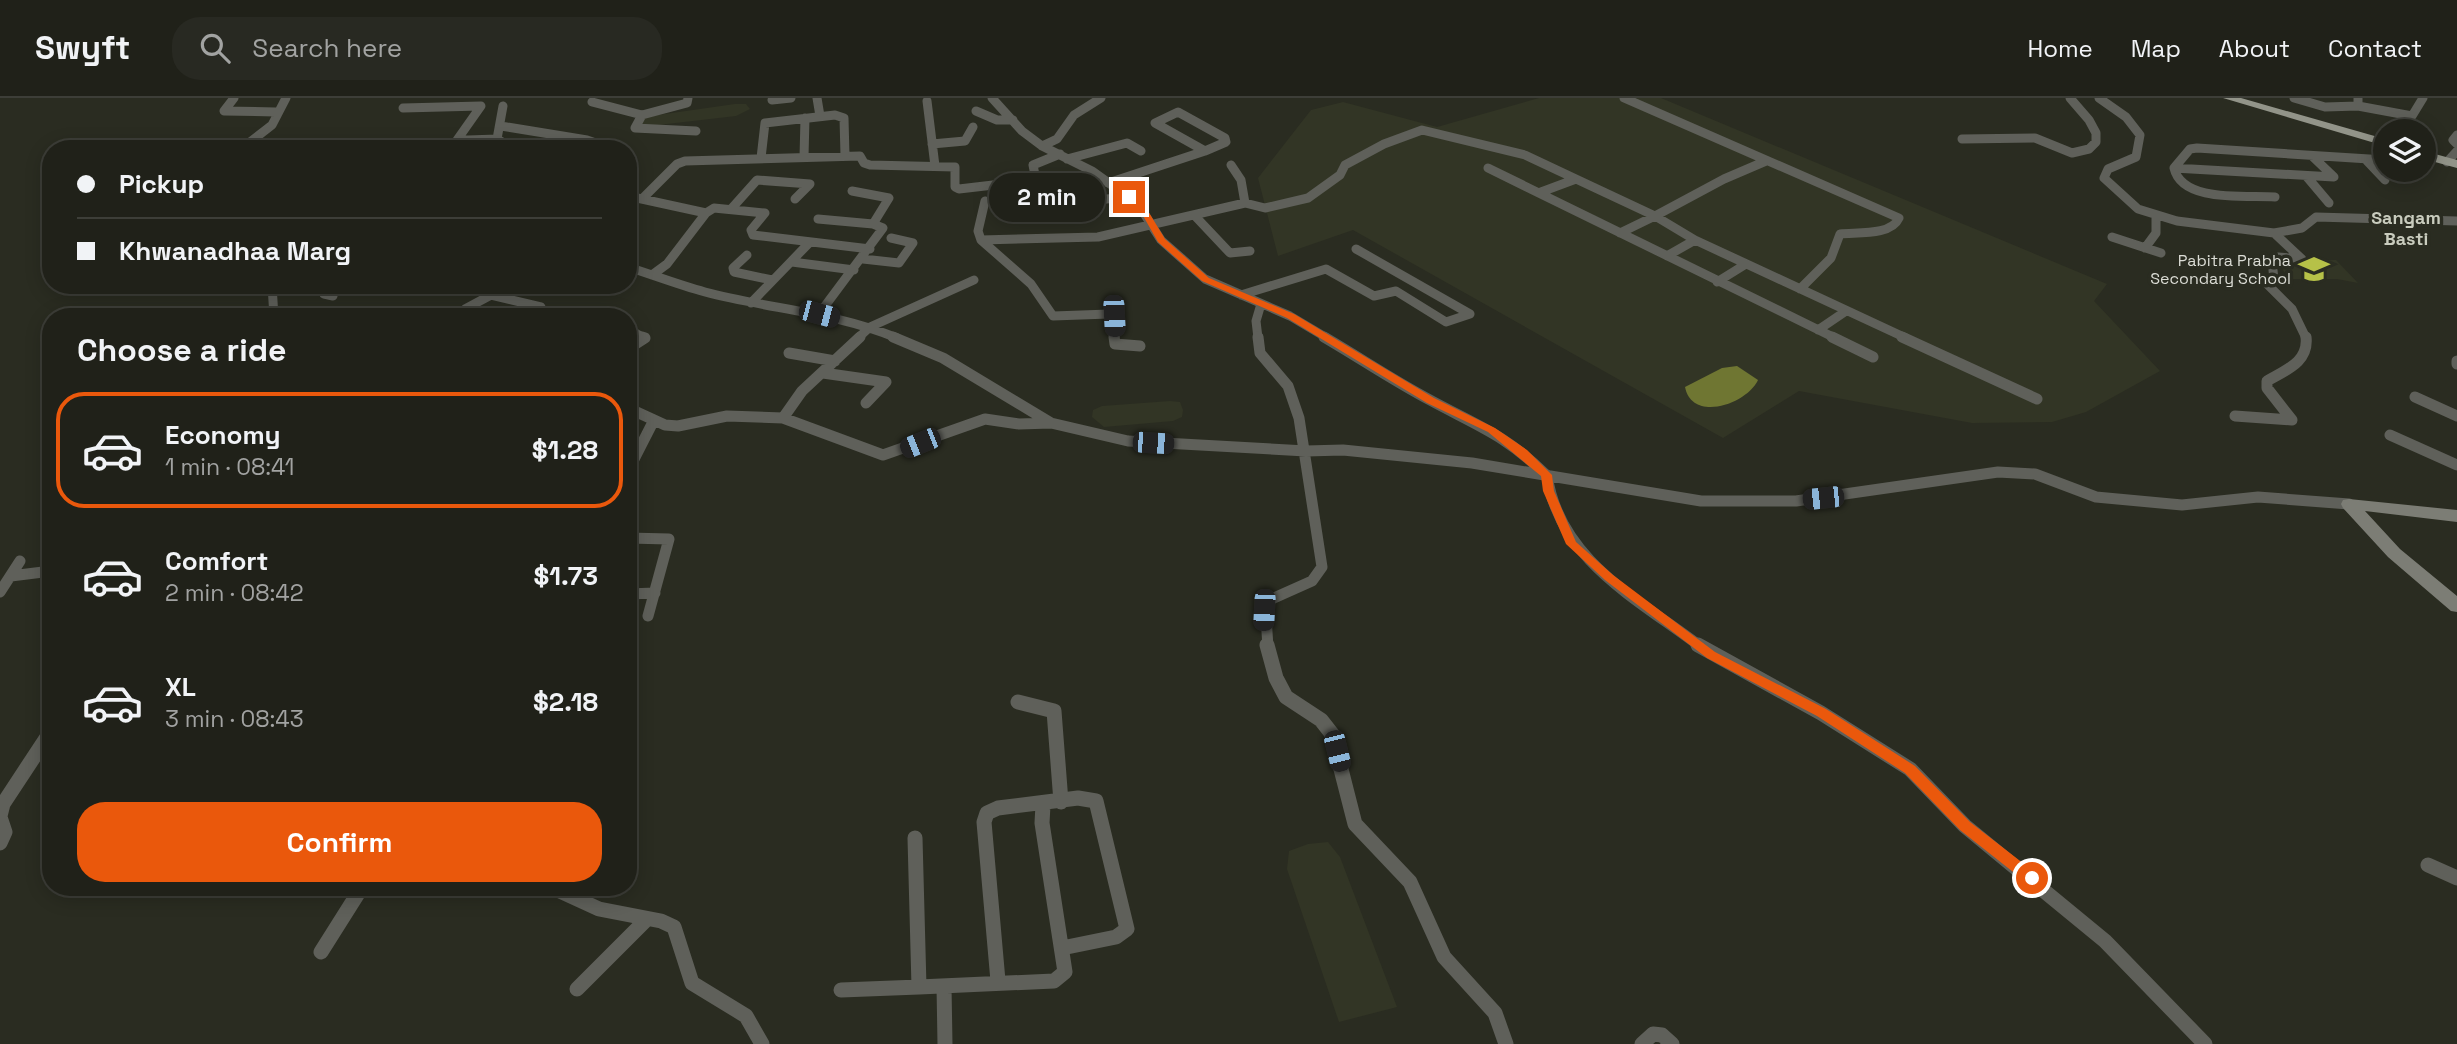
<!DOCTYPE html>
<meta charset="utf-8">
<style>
:root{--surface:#202119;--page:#282922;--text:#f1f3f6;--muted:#a2a3a2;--line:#3d3e38;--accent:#ea580c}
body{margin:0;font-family:"Space Grotesk",sans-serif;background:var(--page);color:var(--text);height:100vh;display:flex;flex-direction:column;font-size:26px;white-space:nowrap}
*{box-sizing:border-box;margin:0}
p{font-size:23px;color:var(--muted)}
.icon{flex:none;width:38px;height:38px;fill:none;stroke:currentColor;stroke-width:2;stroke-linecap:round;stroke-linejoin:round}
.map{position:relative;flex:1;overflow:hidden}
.details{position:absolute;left:42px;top:210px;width:595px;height:588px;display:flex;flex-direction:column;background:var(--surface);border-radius:28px;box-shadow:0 4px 18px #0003,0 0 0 2px var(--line)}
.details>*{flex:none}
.top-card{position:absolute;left:42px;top:42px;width:595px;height:154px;border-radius:28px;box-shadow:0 4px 18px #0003,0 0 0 2px var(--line);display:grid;align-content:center;height:154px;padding:0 35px;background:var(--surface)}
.buttons{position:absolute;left:2373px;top:21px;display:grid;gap:14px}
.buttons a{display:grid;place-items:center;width:63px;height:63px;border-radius:50%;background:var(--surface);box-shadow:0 4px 18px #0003,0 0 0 2px var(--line);font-size:35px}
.end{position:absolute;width:32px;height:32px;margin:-16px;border:9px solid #ea580c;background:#fff;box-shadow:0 0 0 4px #fff}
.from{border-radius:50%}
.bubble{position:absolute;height:49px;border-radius:24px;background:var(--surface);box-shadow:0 4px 18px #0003,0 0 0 2px var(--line);font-size:23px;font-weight:700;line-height:49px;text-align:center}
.car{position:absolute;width:21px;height:42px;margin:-21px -10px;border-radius:9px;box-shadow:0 0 5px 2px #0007;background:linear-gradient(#222 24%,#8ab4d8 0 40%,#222 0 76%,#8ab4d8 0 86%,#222 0)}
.top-card b{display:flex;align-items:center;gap:24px;height:66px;font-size:26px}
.top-card b+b{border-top:2px solid var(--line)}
.top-card i{width:18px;height:18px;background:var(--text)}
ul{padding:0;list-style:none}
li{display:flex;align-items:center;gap:21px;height:116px;margin:0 14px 10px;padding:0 21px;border:4px solid transparent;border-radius:28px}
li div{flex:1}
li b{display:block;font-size:26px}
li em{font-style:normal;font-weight:700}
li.on{border-color:var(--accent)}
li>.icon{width:63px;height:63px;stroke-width:1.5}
h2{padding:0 35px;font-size:32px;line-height:84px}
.cta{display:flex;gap:14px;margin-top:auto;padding:14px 35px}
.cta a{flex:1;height:80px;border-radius:28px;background:var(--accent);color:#fff;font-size:28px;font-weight:700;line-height:80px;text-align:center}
header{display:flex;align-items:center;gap:42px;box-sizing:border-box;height:98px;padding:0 35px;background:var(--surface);border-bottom:2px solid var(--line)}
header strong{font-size:33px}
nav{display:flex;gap:38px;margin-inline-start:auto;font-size:24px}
.search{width:490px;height:63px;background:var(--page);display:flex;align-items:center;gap:18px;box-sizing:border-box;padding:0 24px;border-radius:28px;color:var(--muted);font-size:26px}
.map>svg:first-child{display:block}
</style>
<header>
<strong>Swyft</strong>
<div class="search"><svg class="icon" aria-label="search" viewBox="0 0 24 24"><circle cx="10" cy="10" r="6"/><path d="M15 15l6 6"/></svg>Search here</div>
<nav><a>Home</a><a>Map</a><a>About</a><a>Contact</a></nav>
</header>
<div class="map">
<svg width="2457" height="946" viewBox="0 0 2457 946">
<rect width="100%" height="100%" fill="#2a2c21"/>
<path fill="#323525" d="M1539,0H1661L2107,186L2094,203L2160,273L2086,314L2052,324L1972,325L1799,293L1723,340L1353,132L1278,158L1258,80L1311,12L1343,4L1437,29Z
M735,6H746L750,11L736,18L641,29V20L651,18Z
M2336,162L2358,185L2337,181H2288L2278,163Z
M1170,303L1180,304L1183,312L1182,319L1173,323L1104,329L1092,319L1093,312L1102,308Z
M1328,744L1340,759L1397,909L1339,924L1287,771L1289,753L1308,746Z"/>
<path fill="#6f7632" d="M1737,268L1758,282C1747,306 1692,325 1685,289L1722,270Z"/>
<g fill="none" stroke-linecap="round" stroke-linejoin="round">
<path stroke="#5f605a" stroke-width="9" d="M234,0L224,13L276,14
M688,0L687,5L642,17L635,30L696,33
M817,0L820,18
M992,0L1022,33L1042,48L1092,73L1138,106L1161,142L1205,181L1290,218L1327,240
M1624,0L1899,120C1891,138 1857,134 1840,136L1831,160L1800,191
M2099,0L2126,19L2140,37L2136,59L2108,71L2104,80L2138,111L2177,123L2274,135L2302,130L2316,119L2457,123
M2294,0L2325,9L2358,8V0
M772,2L791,0
M927,3L935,68
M592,4L642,17
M2358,8L2412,18L2423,0
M403,10L481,8L457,42H468
M976,13L997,22H1013
M1178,14L1225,40L1226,44L1205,53L1155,25Z
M501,28L587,42L613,51
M2457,37L2453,42L2457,46
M497,41L514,51
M1962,41L2035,40L2072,55L2089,51L2096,44V35L2089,22L2070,0
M932,46L965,43L973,29
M465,48L468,42L497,41L503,8
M1042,48L1057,41L1074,17L1101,0
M241,51L272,27L286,0
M628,59V65
M804,59L805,20
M761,60L765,25L835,17L844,20L845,58
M1067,61L1127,45L1141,53
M2366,62L2385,82
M1766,63L1724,81L1655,118L1695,142L1906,240
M2447,64L2457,53
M1231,67L1241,82L1245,105
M1488,70L1835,240
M2174,70L2334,79L2312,58
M2307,79L2329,105
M1576,81L1655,118L1620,135
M1108,85L1205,53
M628,98L706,115
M2275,99C2246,97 2182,105 2174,70L2190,51L2197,50L2385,62
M642,101L677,66L685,63L860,58L864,65L870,67L955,69V89L959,91L1036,82L1033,67L1060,56
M732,110L757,82L810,86L795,101
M1032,118L1033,110L1039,107L1129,99
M1195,118L1230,155L1250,153
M818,121L873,126
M2274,135L2302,161L2278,159L2272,162L2274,182H2263L2292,211L2306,240
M2112,139L2161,155
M981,142L978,133L985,103
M2145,150L2156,135V119
M747,157L733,170L734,174L772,182
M1667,158L1695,142
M863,161L899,165L913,145L891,140
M792,164L854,172
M628,169C653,177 679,187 705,194C769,211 835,214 897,240
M652,177L667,166L706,115L714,110L765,115L751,132L753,137L870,151
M1717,184L1746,166
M272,187L274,219
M325,187L324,196L333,198
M1241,197L1326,171L1374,198L1396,193L1446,224L1470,216L1356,151
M751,205L810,144
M819,216L883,130L873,126L889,100L852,93
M471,219L465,211L491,197L541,209
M591,219H596
M628,231L644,240
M1818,232L1846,213
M858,240L870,229L974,182
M1115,240L1113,218L1109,216L1053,218L1031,186L981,142L1098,139L1245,105L1265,110L1308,100L1340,77L1345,67L1384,46L1422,32L1525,57L1576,81L1541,94
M1258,240L1256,223L1261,206"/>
<path stroke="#5f605a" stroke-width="11" d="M893,239L943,260L1051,325L1128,343L1306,353L1343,352L1472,365L1701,403H1796L1998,374L2035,376L2096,399L2182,407L2258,399L2349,406
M1114,239L1115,246L1140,248
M1258,239L1260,255L1288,288L1299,320L1322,469L1312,483L1265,504L1268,549
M1324,239C1360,260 1394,283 1430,302C1478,328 1506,337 1546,377
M1832,239L1873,259
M1902,239L2037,301
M628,251L645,240L642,239
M789,255L835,263
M2457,263V266
M823,275L886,284L866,305
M2415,299L2457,318
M628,310L665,327L678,328L727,318L783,320L802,293L860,239
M2235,318L2292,322L2267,290V283C2286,272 2309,264 2306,239
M783,320L883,357L985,321L1019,326L1051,325
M2390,337L2457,367
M628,373L654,322
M1547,377C1559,462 1638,501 1701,549
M628,440L669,441L648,518
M11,478L51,473
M0,494L20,463
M628,496L655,495"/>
<path stroke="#5f605a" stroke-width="15" d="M1267,547L1276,580L1286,599L1321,622L1332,636L1355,726L1410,784L1444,859L1495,915L1506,946
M1698,547L1821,615L1910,671L1965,728L2105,843L2205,946
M1018,604L1054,613L1061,704
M0,718L3,706L51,633
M0,719L5,734L0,745
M915,740L919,889L1054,883L1065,874L1042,725L1043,707
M2428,767L2457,780
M551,789L599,811L661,823L674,829L692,885L746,918L762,946
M321,854L362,789
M998,883L984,724L987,715L998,710L1078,700L1096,703L1127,831L1116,839L1062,850
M944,888L945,946
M577,891L647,821
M841,892L919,889
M1642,946L1653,936L1662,937L1672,946"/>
<path fill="#7c7d75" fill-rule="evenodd" d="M2349,401L2457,412V424L2365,413L2400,451L2457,498V514L2451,513L2388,459L2343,410L2341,406L2343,402Z"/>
<path fill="#929489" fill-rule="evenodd" d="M2223,0H2241L2385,41V48Z
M2424,53L2457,62V70L2424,61Z"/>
</g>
<path fill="#ea580c" d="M1126,98H1131L1148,113L1165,141L1209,180L1294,216L1434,300L1495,330L1527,352L1552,377L1554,393L1576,444L1613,477L1715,554L1826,611L1915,668L1970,724L2037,776V785H2027L1960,732L1905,675L1817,618L1707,560L1605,482L1566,446L1543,393L1541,378L1488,334L1427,305L1287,220L1202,183L1158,144L1142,116Z"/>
<defs>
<g id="school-bare" transform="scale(2.415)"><path d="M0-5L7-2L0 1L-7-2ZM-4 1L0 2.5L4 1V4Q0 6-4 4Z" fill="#b6c148" stroke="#2a2c21" stroke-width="2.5" paint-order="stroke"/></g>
</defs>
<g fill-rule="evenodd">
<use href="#school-bare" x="2314" y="171"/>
</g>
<g text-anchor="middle" stroke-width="7" stroke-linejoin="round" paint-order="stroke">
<g font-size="16" fill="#dbdcd5" stroke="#2a2c21" text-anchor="end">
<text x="2291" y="168">Pabitra Prabha<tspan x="2291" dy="18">Secondary School</tspan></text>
</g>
<g font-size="18" font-weight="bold" fill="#c9ccbe" stroke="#2a2c21">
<text x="2406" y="126">Sangam<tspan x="2406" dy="21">Basti</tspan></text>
</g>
</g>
</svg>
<div class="buttons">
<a><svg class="icon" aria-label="layers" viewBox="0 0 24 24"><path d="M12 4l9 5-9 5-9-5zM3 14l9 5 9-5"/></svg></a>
</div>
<i class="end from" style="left:2032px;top:780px"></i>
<i class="end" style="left:1129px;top:99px"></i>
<div class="bubble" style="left:989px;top:75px;width:116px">2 min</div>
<i class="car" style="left:819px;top:216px;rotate:105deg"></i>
<i class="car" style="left:1114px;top:218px;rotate:177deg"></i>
<i class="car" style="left:920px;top:345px;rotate:248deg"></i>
<i class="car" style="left:1153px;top:345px;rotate:93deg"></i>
<i class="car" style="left:1823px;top:400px;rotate:264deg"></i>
<i class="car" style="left:1264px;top:512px;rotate:183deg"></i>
<i class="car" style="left:1337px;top:653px;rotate:166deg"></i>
<div class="top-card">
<b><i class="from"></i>Pickup</b>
<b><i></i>Khwanadhaa Marg</b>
</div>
<section class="details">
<h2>Choose a ride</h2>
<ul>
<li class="on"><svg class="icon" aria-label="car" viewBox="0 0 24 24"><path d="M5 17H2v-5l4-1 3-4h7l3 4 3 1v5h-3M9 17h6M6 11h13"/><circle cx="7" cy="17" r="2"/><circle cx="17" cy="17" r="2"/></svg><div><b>Economy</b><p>1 min · 08:41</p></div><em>$1.28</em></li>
<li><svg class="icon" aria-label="car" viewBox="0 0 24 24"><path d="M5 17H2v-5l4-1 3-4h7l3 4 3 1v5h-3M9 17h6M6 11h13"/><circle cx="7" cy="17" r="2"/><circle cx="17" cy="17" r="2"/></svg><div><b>Comfort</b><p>2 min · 08:42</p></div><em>$1.73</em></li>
<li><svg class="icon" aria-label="car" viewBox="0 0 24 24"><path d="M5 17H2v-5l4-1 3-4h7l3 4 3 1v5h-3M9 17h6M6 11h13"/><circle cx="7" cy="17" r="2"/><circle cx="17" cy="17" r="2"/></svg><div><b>XL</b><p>3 min · 08:43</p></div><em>$2.18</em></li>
</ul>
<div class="cta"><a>Confirm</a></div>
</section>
</div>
